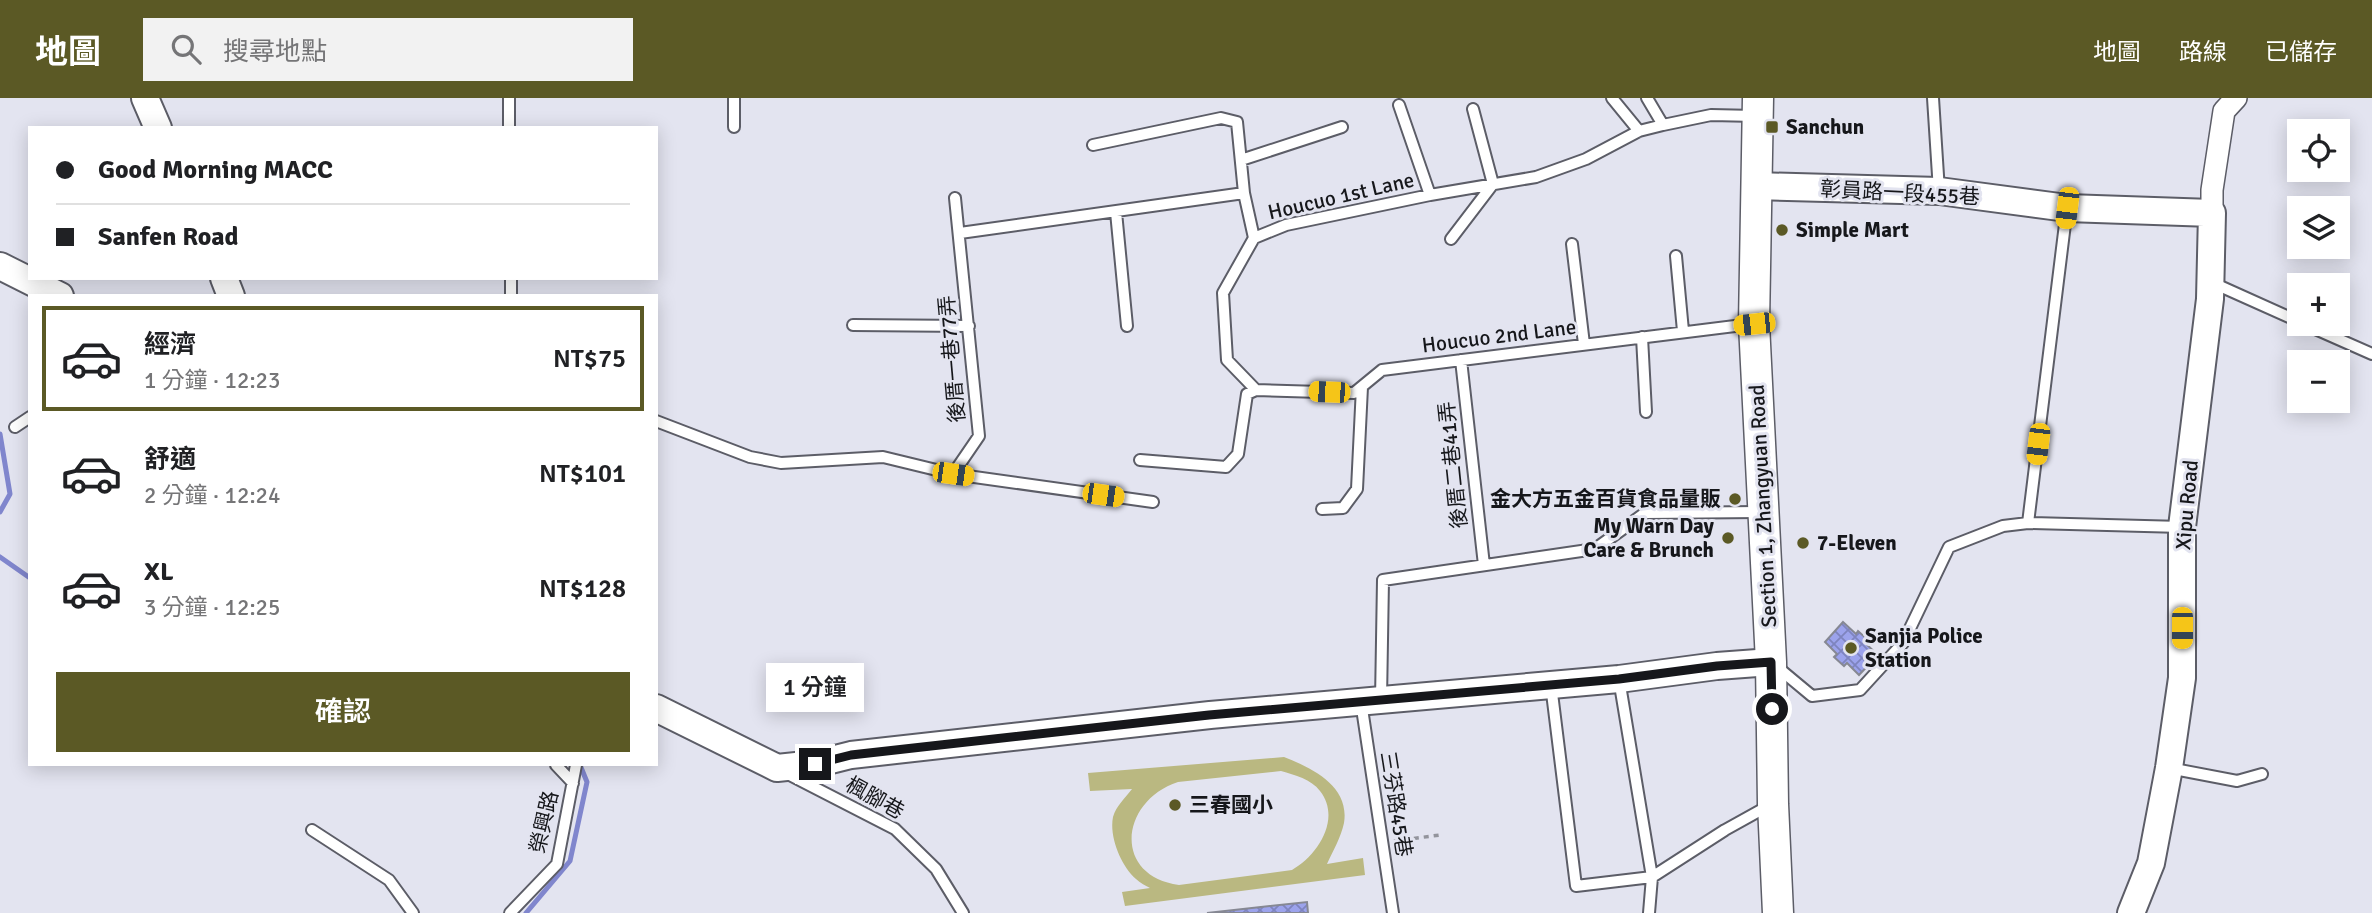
<!DOCTYPE html>
<html lang="zh-TW">
<meta charset="utf-8">
<style>
:root{--surface:#fff;--page:#f2f2f2;--text:#202124;--muted:#757577;--line:#e0e0e0;--accent:#5b5925}
body{margin:0;font-family:Signika,"Noto Sans TC",sans-serif;background:var(--page);color:var(--text);height:100vh;display:flex;flex-direction:column;font-size:26px;white-space:nowrap}
*{box-sizing:border-box;margin:0}
p{font-size:23px;color:var(--muted)}
.icon{flex:none;width:38px;height:38px;fill:none;stroke:currentColor;stroke-width:2;stroke-linecap:round;stroke-linejoin:round}
.map{position:relative;flex:1;overflow:hidden}
.side{position:absolute;left:28px;top:196px;width:630px;height:472px;display:flex;flex-direction:column;background:var(--surface);border-radius:0px;box-shadow:0 4px 18px #0003}
.side>*{flex:none}
.guide{position:absolute;left:28px;top:28px;width:630px;height:154px;border-radius:0px;box-shadow:0 4px 18px #0003;display:grid;align-content:center;height:154px;padding:0 28px;background:var(--surface)}
.controls{position:absolute;left:2287px;top:21px;display:grid;gap:14px}
.controls a{display:grid;place-items:center;width:63px;height:63px;border-radius:0px;background:var(--surface);box-shadow:0 4px 18px #0003;font-size:35px}
.end{position:absolute;width:32px;height:32px;margin:-16px;border:9px solid #16171b;background:#fff;box-shadow:0 0 0 4px #fff}
.from{border-radius:50%}
.bubble{position:absolute;height:49px;border-radius:0px;background:var(--surface);box-shadow:0 4px 18px #0003;font-size:23px;font-weight:600;line-height:49px;text-align:center}
.car{position:absolute;width:21px;height:42px;margin:-21px -10px;border-radius:9px;box-shadow:0 0 5px 2px #0007;background:linear-gradient(#f5c518 24%,#345 0 40%,#f5c518 0 76%,#345 0 86%,#f5c518 0)}
.guide b{display:flex;align-items:center;gap:24px;height:66px;font-size:26px}
.guide b+b{border-top:2px solid var(--line)}
.guide i{width:18px;height:18px;background:var(--text)}
ul{padding:12px 0 0;list-style:none}
li{display:flex;align-items:center;gap:21px;height:105px;margin:0 14px 10px;padding:0 14px;border:4px solid transparent;border-radius:0px}
li div{flex:1}
li b{display:block;font-size:26px}
li em{font-style:normal;font-weight:600}
li.current{border-color:var(--accent)}
li>.icon{width:63px;height:63px;stroke-width:1.5}
.primary-button{display:flex;gap:14px;margin-top:auto;padding:14px 28px}
.primary-button a{flex:1;height:80px;border-radius:0px;background:var(--accent);color:#fff;font-size:28px;font-weight:600;line-height:80px;text-align:center}
header{display:flex;align-items:center;gap:42px;box-sizing:border-box;height:98px;padding:0 35px;background:var(--accent);color:#fff}
header strong{font-size:33px}
nav{display:flex;gap:38px;margin-inline-start:auto;font-size:24px}
.search{width:490px;height:63px;background:var(--page);display:flex;align-items:center;gap:18px;box-sizing:border-box;padding:0 24px;border-radius:0px;color:var(--muted);font-size:26px}
.map>svg:first-child{display:block}
</style>
<header>
<strong>地圖</strong>
<div class="search"><svg class="icon" aria-label="search" viewBox="0 0 24 24"><circle cx="10" cy="10" r="6"/><path d="M15 15l6 6"/></svg>搜尋地點</div>
<nav><a>地圖</a><a>路線</a><a>已儲存</a></nav>
</header>
<div class="map">
<svg width="2372" height="815" viewBox="0 0 2372 815">
<defs>
<pattern id="building-cross-hatch" width="8" height="8" patternUnits="userSpaceOnUse" patternTransform="scale(1.75)"><rect width="8" height="8" fill="#9ca3ec"/><path d="M0 0l8 8M0 8l8-8" fill="none" stroke="#7e84be"/></pattern>
</defs>
<rect width="100%" height="100%" fill="#e3e4f0"/>
<path fill="#bab881" fill-rule="evenodd" d="M1284,659C1312,670 1350,688 1344,725C1341,739 1333,753 1327,766L1363,760L1365,777L1125,808L1122,794L1150,790C1146,788 1140,785 1136,781C1121,768 1109,739 1113,719C1116,708 1126,699 1132,691L1090,693L1088,675ZM1281,673C1295,677 1311,681 1320,693C1342,721 1317,758 1292,772L1179,787C1112,778 1120,703 1178,684Z"/>
<g fill="none" stroke-linecap="round" stroke-linejoin="round">
<path stroke="#8086cd" stroke-width="5" d="M0,336L10,396L0,414
M0,459L30,480
M526,815L570,763L587,684L580,667"/>
</g>
<path fill="url(#building-cross-hatch)" stroke="#868893" stroke-width="2" d="M1843,524L1856,536L1858,533L1868,542L1865,545L1878,557L1859,577L1847,565L1844,568L1834,559L1837,556L1825,544Z
M1307,804L1308,815H1207Z"/>
<g fill="none" stroke-linecap="round" stroke-linejoin="round">
<g stroke="#5c5d67" stroke-width="14">
<path id="service" d="M509,0V30
M734,0V29
M1612,0L1639,33
M1647,0L1663,27
M1933,0L1939,93
M1399,7L1430,97
M1093,47L1221,20L1237,24L1244,95
M1241,62L1342,29
M1116,114L1127,228
M960,135L1244,95L1254,140L1286,127L1430,97L1536,79L1586,61L1639,33L1663,27L1711,17L1756,18
M1254,140L1223,195L1227,262L1256,292
M1451,141L1493,86L1473,11
M1572,146L1584,246
M1676,158L1683,233
M511,180V198
M2213,185L2300,224
M2304,226L2372,256
M853,227L969,228
M1642,239L1646,314
M1461,262L1484,467
M656,323L750,359L781,365L883,359L953,376L1153,404
M15,329L30,319
M1140,362L1226,369L1238,356L1247,296L1256,292L1354,295L1382,272L1751,226
M953,376L979,338L955,100
M1322,411L1343,410L1357,391L1362,289
M2028,425L2067,110
M1776,568L1812,598L1860,592L1903,545L1949,449L2003,428L2028,425L2182,429
M1619,581L1652,779L1649,815
M1551,587L1576,788L1652,779L1725,732L1770,707
M1381,602L1383,482L1595,451L1645,415L1760,414
M1361,604L1393,815
M556,667L573,685
M2169,670L2237,683L2262,676
M786,675L895,731L936,771L963,815
M312,732L389,782L413,815
M510,815L557,766L576,667"/>
</g>
<g stroke="#5c5d67" stroke-width="24">
<path id="minor" d="M2212,115V92L2224,13L2236,0"/>
</g>
<g stroke="#5c5d67" stroke-width="30">
<path id="tertiary" d="M145,0L158,30
M1755,88L1939,93L2067,110L2212,115L2210,201L2182,429V580L2169,670L2151,765L2131,815
M0,168L60,198
M224,180L231,198
M656,610L777,670L815,666L851,657L1210,617L1619,581L1717,568L1771,564"/>
</g>
<g stroke="#5c5d67" stroke-width="33">
<path id="secondary" d="M1758,0L1754,226L1771,564L1773,706L1778,815"/>
</g>
<path stroke="#93949c" stroke-width="3.5" stroke-dasharray="5 5" stroke-linecap="butt" d="M1394,743L1440,737"/>
<use href="#service" stroke="#fff" stroke-width="10"/>
<use href="#minor" stroke="#fff" stroke-width="21"/>
<use href="#tertiary" stroke="#fff" stroke-width="26"/>
<use href="#secondary" stroke="#fff" stroke-width="30"/>
</g>
<g fill="none" stroke-linecap="round" stroke-linejoin="round">
<path stroke="#16171b" stroke-width="9" d="M815,666L851,657L1209,617L1619,581L1717,568L1771,564L1772,611"/>
</g>
<g fill="#5b5925" stroke="#e3e4f0" stroke-width="2.5">
<rect x="1765" y="22" width="14" height="14" rx="3.5"/>
<circle cx="1782" cy="132" r="7"/>
<circle cx="1735" cy="401" r="7"/>
<circle cx="1728" cy="440" r="7"/>
<circle cx="1803" cy="445" r="7"/>
<circle cx="1851" cy="550" r="7"/>
<circle cx="1175" cy="707" r="7"/>
</g>
<g text-anchor="middle" stroke-width="6" stroke-linejoin="round" paint-order="stroke">
<g font-size="21" font-weight="bold" fill="#16171b" stroke="#e3e4f0" text-anchor="start">
<text x="1786" y="36">Sanchun</text>
<text x="1796" y="139">Simple Mart</text>
<text x="1721" y="408" text-anchor="end">金大方五金百貨食品量販</text>
<text x="1714" y="435" text-anchor="end">My Warn Day<tspan x="1714" dy="24">Care &amp; Brunch</tspan></text>
<text x="1817" y="452">7-Eleven</text>
<text x="1865" y="545">Sanjia Police<tspan x="1865" dy="24">Station</tspan></text>
<text x="1189" y="714">三春國小</text>
</g>
<g font-size="21" fill="#16171b" stroke="#e3e4f0">
<text transform="translate(1900 95) rotate(3)" y="7">彰員路一段455巷</text>
<text transform="translate(1341 98) rotate(-13)" y="7">Houcuo 1st Lane</text>
<text transform="translate(1499 238) rotate(-7)" y="7">Houcuo 2nd Lane</text>
<text transform="translate(952 261) rotate(-95)" y="7">後厝一巷77弄</text>
<text transform="translate(1453 367) rotate(-96)" y="7">後厝二巷41弄</text>
<text transform="translate(2187 407) rotate(-85)" y="7">Xipu Road</text>
<text transform="translate(1763 408) rotate(-93)" y="7">Section 1, Zhangyuan Road</text>
<text transform="translate(875 700) rotate(29)" y="7">楓腳巷</text>
<text transform="translate(1396 706) rotate(81)" y="7">三芬路45巷</text>
<text transform="translate(544 724) rotate(-77)" y="7">榮興路</text>
</g>
</g>
</svg>
<div class="controls">
<a><svg class="icon" aria-label="locate" viewBox="0 0 24 24"><circle cx="12" cy="12" r="6"/><path d="M12 2v4M12 18v4M2 12h4M18 12h4"/></svg></a>
<a><svg class="icon" aria-label="layers" viewBox="0 0 24 24"><path d="M12 4l9 5-9 5-9-5zM3 14l9 5 9-5"/></svg></a>
<a>+</a>
<a>−</a>
</div>
<i class="end from" style="left:1772px;top:611px"></i>
<i class="end" style="left:815px;top:666px"></i>
<div class="bubble" style="left:766px;top:565px;width:98px">1 分鐘</div>
<i class="car" style="left:2067px;top:110px;rotate:187deg"></i>
<i class="car" style="left:1754px;top:226px;rotate:264deg"></i>
<i class="car" style="left:1329px;top:294px;rotate:272deg"></i>
<i class="car" style="left:2038px;top:346px;rotate:187deg"></i>
<i class="car" style="left:953px;top:376px;rotate:98deg"></i>
<i class="car" style="left:1103px;top:397px;rotate:98deg"></i>
<i class="car" style="left:2182px;top:530px;rotate:180deg"></i>
<div class="guide">
<b><i class="from"></i>Good Morning MACC</b>
<b><i></i>Sanfen Road</b>
</div>
<section class="side">
<ul>
<li class="current"><svg class="icon" aria-label="car" viewBox="0 0 24 24"><path d="M5 17H2v-5l4-1 3-4h7l3 4 3 1v5h-3M9 17h6M6 11h13"/><circle cx="7" cy="17" r="2"/><circle cx="17" cy="17" r="2"/></svg><div><b>經濟</b><p>1 分鐘 · 12:23</p></div><em>NT$75</em></li>
<li><svg class="icon" aria-label="car" viewBox="0 0 24 24"><path d="M5 17H2v-5l4-1 3-4h7l3 4 3 1v5h-3M9 17h6M6 11h13"/><circle cx="7" cy="17" r="2"/><circle cx="17" cy="17" r="2"/></svg><div><b>舒適</b><p>2 分鐘 · 12:24</p></div><em>NT$101</em></li>
<li><svg class="icon" aria-label="car" viewBox="0 0 24 24"><path d="M5 17H2v-5l4-1 3-4h7l3 4 3 1v5h-3M9 17h6M6 11h13"/><circle cx="7" cy="17" r="2"/><circle cx="17" cy="17" r="2"/></svg><div><b>XL</b><p>3 分鐘 · 12:25</p></div><em>NT$128</em></li>
</ul>
<div class="primary-button"><a>確認</a></div>
</section>
</div>
